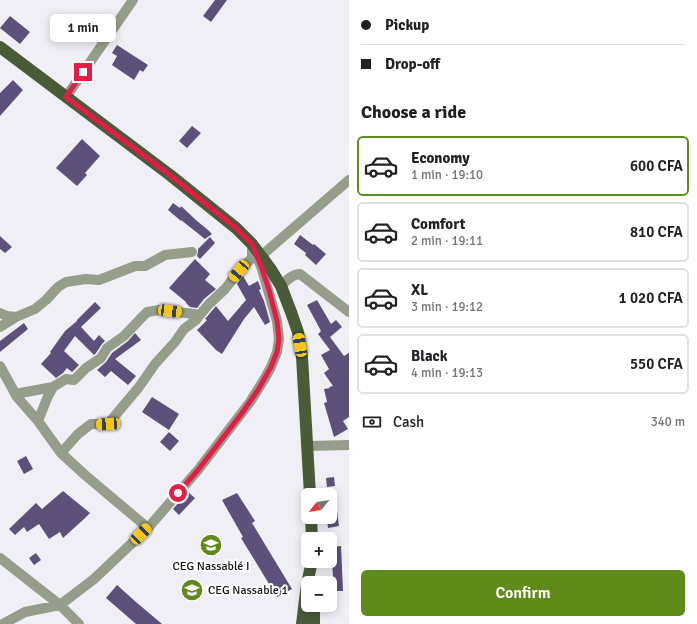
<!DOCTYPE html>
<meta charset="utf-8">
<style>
:root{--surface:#fff;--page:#f6f6f6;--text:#202124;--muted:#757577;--line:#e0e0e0;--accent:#608b1b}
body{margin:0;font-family:Signika,sans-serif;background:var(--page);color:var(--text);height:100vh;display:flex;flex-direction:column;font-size:15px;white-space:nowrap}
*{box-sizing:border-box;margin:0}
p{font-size:13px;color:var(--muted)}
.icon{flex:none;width:22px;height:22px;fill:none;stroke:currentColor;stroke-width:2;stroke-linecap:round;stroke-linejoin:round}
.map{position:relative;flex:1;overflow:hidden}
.sheet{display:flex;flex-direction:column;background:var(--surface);width:348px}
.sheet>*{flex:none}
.banner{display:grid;align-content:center;height:88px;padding:0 12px;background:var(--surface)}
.needle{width:26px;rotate:240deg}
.tools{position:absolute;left:301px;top:488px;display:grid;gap:8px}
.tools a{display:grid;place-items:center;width:36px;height:36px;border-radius:6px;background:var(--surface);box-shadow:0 2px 10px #0003;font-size:20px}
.end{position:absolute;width:18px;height:18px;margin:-9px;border:5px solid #e11d48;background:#fff;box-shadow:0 0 0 2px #fff}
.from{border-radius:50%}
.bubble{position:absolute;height:28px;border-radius:6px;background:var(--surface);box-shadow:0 2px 10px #0003;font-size:13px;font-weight:600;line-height:28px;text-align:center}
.car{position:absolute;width:12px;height:24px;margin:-12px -6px;border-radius:5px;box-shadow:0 0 3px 1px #0007;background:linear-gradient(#f5c518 24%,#345 0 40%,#f5c518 0 76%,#345 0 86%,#f5c518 0)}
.banner b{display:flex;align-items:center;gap:14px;height:38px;font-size:15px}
.banner b+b{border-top:1px solid var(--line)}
.banner i{width:10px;height:10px;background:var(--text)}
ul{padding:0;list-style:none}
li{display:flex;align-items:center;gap:12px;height:60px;margin:0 8px 6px;padding:0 4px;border:2px solid var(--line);border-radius:6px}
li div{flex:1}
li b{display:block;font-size:15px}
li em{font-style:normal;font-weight:600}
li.on{border-color:var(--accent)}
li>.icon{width:36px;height:36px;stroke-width:1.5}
h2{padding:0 12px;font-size:18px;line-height:48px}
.pay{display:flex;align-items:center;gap:10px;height:44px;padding:0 12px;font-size:15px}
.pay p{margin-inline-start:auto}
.button{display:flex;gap:8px;margin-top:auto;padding:8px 12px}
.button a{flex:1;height:46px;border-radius:6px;background:var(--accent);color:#fff;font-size:16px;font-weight:600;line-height:46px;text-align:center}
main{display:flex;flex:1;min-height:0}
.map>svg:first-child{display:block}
</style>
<main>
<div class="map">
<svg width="349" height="624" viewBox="0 0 349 624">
<rect width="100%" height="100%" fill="#f0eff6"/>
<path fill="#5d507b" d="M215,0H227L211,22L203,16Z
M10,16L30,32L20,44L0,28Z
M117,45L148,65L143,72L140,70L134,80L112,65L117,56L112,53Z
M13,80L23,90L0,116V93Z
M192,126L201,133L187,148L179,141Z
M82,139L100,156L85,173L87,175L77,186L56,168Z
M173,203L180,208L181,206L197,221L208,230L212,234L205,239L181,220V221L168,210Z
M300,235L313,245L314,244L326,254L316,265L305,255L306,253L294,244Z
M0,236L12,247L5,253L0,249Z
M210,237L215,243L200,259L197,256L198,252V249Z
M195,259L210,274L205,280L216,289L204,299L197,308L190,307L186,303V302L169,288L176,280Z
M243,276L249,286L258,281L261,289L259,290L264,301L270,322L265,325L254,307L244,319L222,354L216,350L197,330L207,320L205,319L216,306L228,321L246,300L237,284Z
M317,300L331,324L336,320L342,327L330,337L344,356L349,353V417L343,421L348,429L334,437L324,403L327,402L324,389L330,388L329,387L333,386L324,373L329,369L321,355L330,350L318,334L321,331L307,305Z
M95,302L101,308L81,327L94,341L99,335L105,341L102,344L96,353L94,355L75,336L64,351L79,365L72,372L67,368L63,373L56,378L41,364L51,353L50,352L65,331L77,321V320Z
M24,323L28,329L0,352V341Z
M135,333L141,340L115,359L136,376L128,385L111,371L105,377L97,370L106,362L112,353L128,341Z
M152,397L179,414L169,430L142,412Z
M169,432L179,441L170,451L160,442Z
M26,456L33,469L24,474L17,461Z
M334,477L335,486L327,487L326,478Z
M63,491L90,513L84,519L63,538L60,532L49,539L39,524L27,532L24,527L15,535L9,529L36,503L42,509Z
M188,492L195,498L179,515L173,509Z
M237,493L255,521L252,523L292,589L277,597L241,538L243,537L222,500Z
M330,497H335L339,526L328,528L327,519H330Z
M341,546L343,591H332L333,578L332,557H334L332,547Z
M36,553L41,560L34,565L29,558Z
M117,585L136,602L162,624H136L106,598Z"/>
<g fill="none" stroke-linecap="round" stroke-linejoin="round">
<path stroke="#949e8a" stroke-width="10" d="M66,97L133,0
M261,256L349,180
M281,286C286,281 292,274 300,274L349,312
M0,313L7,316L16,317
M0,327L16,317L35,309L46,300L58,287L66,282L86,279L99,280L135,266H145L165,255L192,252
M0,366L17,397L38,421L61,453L85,475L148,528
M15,394L53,387
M38,421L48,396L53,387L66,379L74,380L86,368L101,358L107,348L124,336L147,312L160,310L194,314L199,316L209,304L225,289L239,271L252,258V248
M307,446L349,445
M61,453L78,434L91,424H108L139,387L155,364L175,342L184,329L196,320L199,316
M0,558L60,605L79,624
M3,624L25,612L60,605L94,579L148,528L198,470L250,402L265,378L271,367L277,352L279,339L277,321L261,266L256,255"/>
<path stroke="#4a5b37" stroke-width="12" d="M0,47L170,175L236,228L252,244L270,268L281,286L291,312L298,332L302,357L310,495
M311,517L312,539
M302,624L307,584L312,561
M314,624V605"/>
</g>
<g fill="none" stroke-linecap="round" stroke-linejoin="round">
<path stroke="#e11d48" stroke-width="5" d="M83,72L66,97L170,175L236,228L252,244L261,266L269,290L277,321L279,339L277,352L271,367L258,390L242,413L198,470L178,493"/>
</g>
<defs>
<g id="school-disc" transform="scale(1.15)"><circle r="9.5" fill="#608b1b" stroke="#fff"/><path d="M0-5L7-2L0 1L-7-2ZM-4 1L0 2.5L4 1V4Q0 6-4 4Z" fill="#fff"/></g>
</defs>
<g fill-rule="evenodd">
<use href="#school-disc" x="211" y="545"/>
<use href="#school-disc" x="192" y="590"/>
</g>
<g text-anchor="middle" stroke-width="4" stroke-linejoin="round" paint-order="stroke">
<g font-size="12" fill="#121114" stroke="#fff">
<text x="211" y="570">CEG Nassablé I</text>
<text x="208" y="594" text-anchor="start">CEG Nassable 1</text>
</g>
</g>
</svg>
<div class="tools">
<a><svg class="needle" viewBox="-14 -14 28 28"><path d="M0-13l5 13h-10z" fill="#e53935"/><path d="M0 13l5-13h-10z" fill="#757577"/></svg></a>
<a>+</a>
<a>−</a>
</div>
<i class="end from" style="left:178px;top:493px"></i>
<i class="end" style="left:83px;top:72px"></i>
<div class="bubble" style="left:50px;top:14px;width:66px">1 min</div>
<i class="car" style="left:239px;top:271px;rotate:220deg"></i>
<i class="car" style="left:170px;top:311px;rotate:97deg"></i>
<i class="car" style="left:300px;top:345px;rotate:351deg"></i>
<i class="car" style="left:108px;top:424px;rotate:267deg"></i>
<i class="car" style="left:141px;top:534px;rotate:45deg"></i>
</div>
<section class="sheet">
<div class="banner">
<b><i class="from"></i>Pickup</b>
<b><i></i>Drop-off</b>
</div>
<h2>Choose a ride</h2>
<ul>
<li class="on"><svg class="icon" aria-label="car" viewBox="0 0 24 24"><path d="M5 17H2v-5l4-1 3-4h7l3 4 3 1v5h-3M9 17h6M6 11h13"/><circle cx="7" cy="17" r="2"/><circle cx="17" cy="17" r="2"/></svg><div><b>Economy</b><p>1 min · 19:10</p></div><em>600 CFA</em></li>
<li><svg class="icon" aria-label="car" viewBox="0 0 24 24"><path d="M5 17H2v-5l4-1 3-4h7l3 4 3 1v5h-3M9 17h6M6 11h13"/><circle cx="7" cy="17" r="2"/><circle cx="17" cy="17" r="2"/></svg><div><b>Comfort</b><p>2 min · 19:11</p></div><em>810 CFA</em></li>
<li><svg class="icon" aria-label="car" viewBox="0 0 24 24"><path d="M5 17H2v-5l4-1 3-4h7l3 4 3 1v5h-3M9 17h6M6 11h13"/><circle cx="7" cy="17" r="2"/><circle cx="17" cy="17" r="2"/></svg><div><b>XL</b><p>3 min · 19:12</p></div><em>1 020 CFA</em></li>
<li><svg class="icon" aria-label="car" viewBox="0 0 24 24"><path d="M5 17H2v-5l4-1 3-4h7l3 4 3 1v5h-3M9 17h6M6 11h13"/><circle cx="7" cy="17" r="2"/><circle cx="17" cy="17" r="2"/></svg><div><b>Black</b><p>4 min · 19:13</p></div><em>550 CFA</em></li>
</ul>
<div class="pay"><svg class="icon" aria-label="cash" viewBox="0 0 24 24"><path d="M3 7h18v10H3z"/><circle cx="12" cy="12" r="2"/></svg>Cash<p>340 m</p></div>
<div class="button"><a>Confirm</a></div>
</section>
</main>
